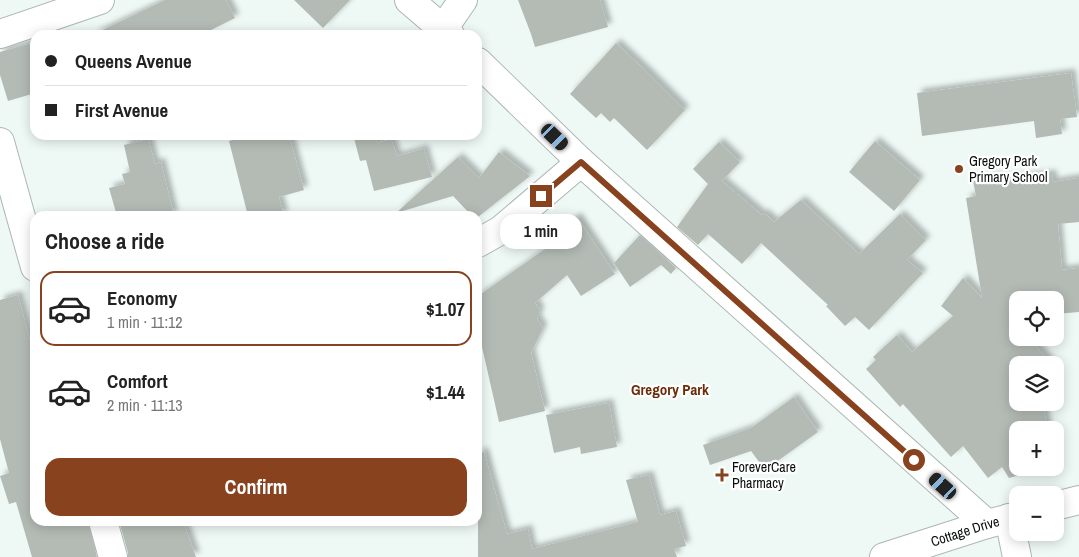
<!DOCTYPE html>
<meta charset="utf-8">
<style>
:root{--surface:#fff;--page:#f6f6f6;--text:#222;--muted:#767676;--line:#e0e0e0;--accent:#89421e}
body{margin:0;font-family:"Archivo Narrow",sans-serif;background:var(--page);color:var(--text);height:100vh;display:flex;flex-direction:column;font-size:19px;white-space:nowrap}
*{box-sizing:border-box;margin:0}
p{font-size:16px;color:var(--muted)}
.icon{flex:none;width:28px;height:28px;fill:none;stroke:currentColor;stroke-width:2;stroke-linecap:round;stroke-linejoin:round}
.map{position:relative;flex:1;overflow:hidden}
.sheet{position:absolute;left:30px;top:211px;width:452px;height:315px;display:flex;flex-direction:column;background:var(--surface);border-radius:15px;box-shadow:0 2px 12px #0003}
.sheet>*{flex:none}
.banner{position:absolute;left:30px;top:30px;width:452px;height:110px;border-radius:15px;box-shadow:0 2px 12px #0003;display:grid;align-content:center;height:110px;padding:0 15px;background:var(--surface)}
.controls{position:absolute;left:1009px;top:291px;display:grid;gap:10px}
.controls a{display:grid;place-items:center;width:55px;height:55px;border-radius:10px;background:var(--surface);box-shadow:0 2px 12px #0003;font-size:25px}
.end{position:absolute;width:22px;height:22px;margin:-11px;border:6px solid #89421e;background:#fff;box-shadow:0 0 0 2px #fff}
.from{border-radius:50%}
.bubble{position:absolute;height:35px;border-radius:15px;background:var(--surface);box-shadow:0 2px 12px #0003;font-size:16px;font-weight:700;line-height:35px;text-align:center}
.car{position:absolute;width:15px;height:30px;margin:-15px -8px;border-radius:6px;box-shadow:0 0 4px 1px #0007;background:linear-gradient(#222 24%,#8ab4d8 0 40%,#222 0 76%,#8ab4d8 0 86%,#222 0)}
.banner b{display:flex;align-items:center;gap:18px;height:48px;font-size:19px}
.banner b+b{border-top:1px solid var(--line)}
.banner i{width:12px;height:12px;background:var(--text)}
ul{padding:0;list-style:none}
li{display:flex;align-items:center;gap:15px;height:75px;margin:0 10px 8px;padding:0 5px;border:2px solid transparent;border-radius:15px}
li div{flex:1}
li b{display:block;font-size:19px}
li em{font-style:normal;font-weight:700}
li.active{border-color:var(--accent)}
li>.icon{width:45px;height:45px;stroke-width:1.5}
h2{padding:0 15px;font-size:22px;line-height:60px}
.button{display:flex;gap:10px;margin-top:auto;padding:10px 15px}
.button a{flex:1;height:58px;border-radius:15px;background:var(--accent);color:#fff;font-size:20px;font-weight:700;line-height:58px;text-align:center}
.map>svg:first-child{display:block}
</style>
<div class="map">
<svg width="1079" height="557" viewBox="0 0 1079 557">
<defs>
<filter id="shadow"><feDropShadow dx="4.5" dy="-4.5" stdDeviation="2.5" flood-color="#0004"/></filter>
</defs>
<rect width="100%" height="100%" fill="#eef9f5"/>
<path fill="#b4bbb5" filter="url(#shadow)" d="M165,0H226L235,18L201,35H92Z
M294,0H350L323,28Z
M518,0H600L608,27L535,47L531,34Z
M35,42V93L8,101L0,75V52Z
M616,43L646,71L685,110L647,150L614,118L610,122L601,113L596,118L570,94Z
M1071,73L1077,117L1060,119L1062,134L1036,138L1034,121L922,136L917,93Z
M251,135H289L304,190L279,197L284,216H248L229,141Z
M366,135H375L377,143L391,139L397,156L424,149L432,177L374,191L366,160L360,161L354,138Z
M148,139L155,164L161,162L174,216H117L109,188L125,184L122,174L130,172L124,145Z
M875,141L920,180L894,211L849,172Z
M719,142L740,162L722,181L762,215L764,213L774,222L801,200L859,254L900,214L926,240L907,260L923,273L869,330L855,317L845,326L826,306L828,305L761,243L742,264L708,234L698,245L677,227L708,184L693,169Z
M499,152L530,176L478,217L472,216L453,196L396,213L458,157L479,178Z
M1052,174L1053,182L1079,178V222L1058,224L1062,270L1079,268V312L1055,314V300H1018V318L1014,319L1018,323V338H1029L1052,365H1018V402H1042L1048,430H1018V468H1044L1009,478L1002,467L988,478L963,446L951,457L903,404L900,407L866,369L876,360L873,357L897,335L912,352L953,316L941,306L963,278L982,298L966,198L976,196L973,181L998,177L999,180Z
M577,217L615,274L581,296L567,275L535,303L540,310L537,319L543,328L531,353L545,411L499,422L478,329V296L548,247L543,240Z
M640,235L676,268L671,274L661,265L630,287L614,263Z
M18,295L35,360V521H88L97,557H32L16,502L9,504L0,476L9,473L0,439V300Z
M794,397L818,432L765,470L751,451L710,465L703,445L751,428Z
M609,403L617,447L581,454L580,447L554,453L546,415Z
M484,452L507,534L528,529L532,549L638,522L626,480L649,475L660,515L676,511L686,546L674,549L677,557H478V453Z
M119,521H183L196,557H128V553Z"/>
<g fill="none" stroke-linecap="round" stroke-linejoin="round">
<g stroke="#adb7b4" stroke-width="30">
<g id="minor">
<path d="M409,0L450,35"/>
<path d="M443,29L463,0"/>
<path d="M0,34L100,0"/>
<path d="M478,62L581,162L987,524"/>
<path d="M0,142L35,267"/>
<path d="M478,243L501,230L581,162"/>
<path d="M1055,506L1079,500"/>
<path d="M1009,518L1017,557"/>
<path d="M103,521L113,557"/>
<path id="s1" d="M884,557L987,524L1018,516"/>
</g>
</g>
<use href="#minor" stroke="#fff" stroke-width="28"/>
</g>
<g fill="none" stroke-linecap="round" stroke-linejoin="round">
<path stroke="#89421e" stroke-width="6" d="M541,196L581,162L914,460"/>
</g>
<g fill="#89421e" stroke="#fff" stroke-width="2">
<circle cx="959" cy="169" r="5"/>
<path d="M719.5 467.5h5v5h5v5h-5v5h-5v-5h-5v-5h5z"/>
</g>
<g text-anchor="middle" stroke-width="4.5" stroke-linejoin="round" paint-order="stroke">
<g font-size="14" fill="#0a0e0d" stroke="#fff" text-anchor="start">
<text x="969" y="166">Gregory Park<tspan x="969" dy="16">Primary School</tspan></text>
<text x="732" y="472">ForeverCare<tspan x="732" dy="16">Pharmacy</tspan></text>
</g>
<g font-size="14" fill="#0a0e0d" stroke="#fff">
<text dy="5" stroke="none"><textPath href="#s1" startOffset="85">Cottage Drive</textPath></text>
</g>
<g font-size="15" font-weight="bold" fill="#6b2c08" stroke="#fff">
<text x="670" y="395">Gregory Park</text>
</g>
</g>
</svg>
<div class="controls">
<a><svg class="icon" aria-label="locate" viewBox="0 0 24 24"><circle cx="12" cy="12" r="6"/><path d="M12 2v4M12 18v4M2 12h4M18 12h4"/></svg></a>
<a><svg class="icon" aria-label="layers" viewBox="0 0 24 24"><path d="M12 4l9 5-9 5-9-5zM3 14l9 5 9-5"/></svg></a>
<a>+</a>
<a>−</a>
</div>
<i class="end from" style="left:914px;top:460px"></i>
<i class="end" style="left:541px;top:196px"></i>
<div class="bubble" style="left:500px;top:214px;width:82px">1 min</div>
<i class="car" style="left:555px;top:137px;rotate:134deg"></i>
<i class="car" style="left:943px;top:486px;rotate:312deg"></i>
<div class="banner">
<b><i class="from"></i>Queens Avenue</b>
<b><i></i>First Avenue</b>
</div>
<section class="sheet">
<h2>Choose a ride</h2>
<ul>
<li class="active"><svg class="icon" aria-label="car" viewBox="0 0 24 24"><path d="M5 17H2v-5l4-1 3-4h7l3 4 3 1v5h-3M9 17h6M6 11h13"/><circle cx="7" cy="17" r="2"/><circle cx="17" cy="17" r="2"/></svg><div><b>Economy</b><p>1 min · 11:12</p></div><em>$1.07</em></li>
<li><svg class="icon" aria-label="car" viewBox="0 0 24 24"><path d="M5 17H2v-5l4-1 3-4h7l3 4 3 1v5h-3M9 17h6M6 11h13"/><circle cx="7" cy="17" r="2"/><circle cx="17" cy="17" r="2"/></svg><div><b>Comfort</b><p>2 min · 11:13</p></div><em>$1.44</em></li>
</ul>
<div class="button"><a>Confirm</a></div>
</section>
</div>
